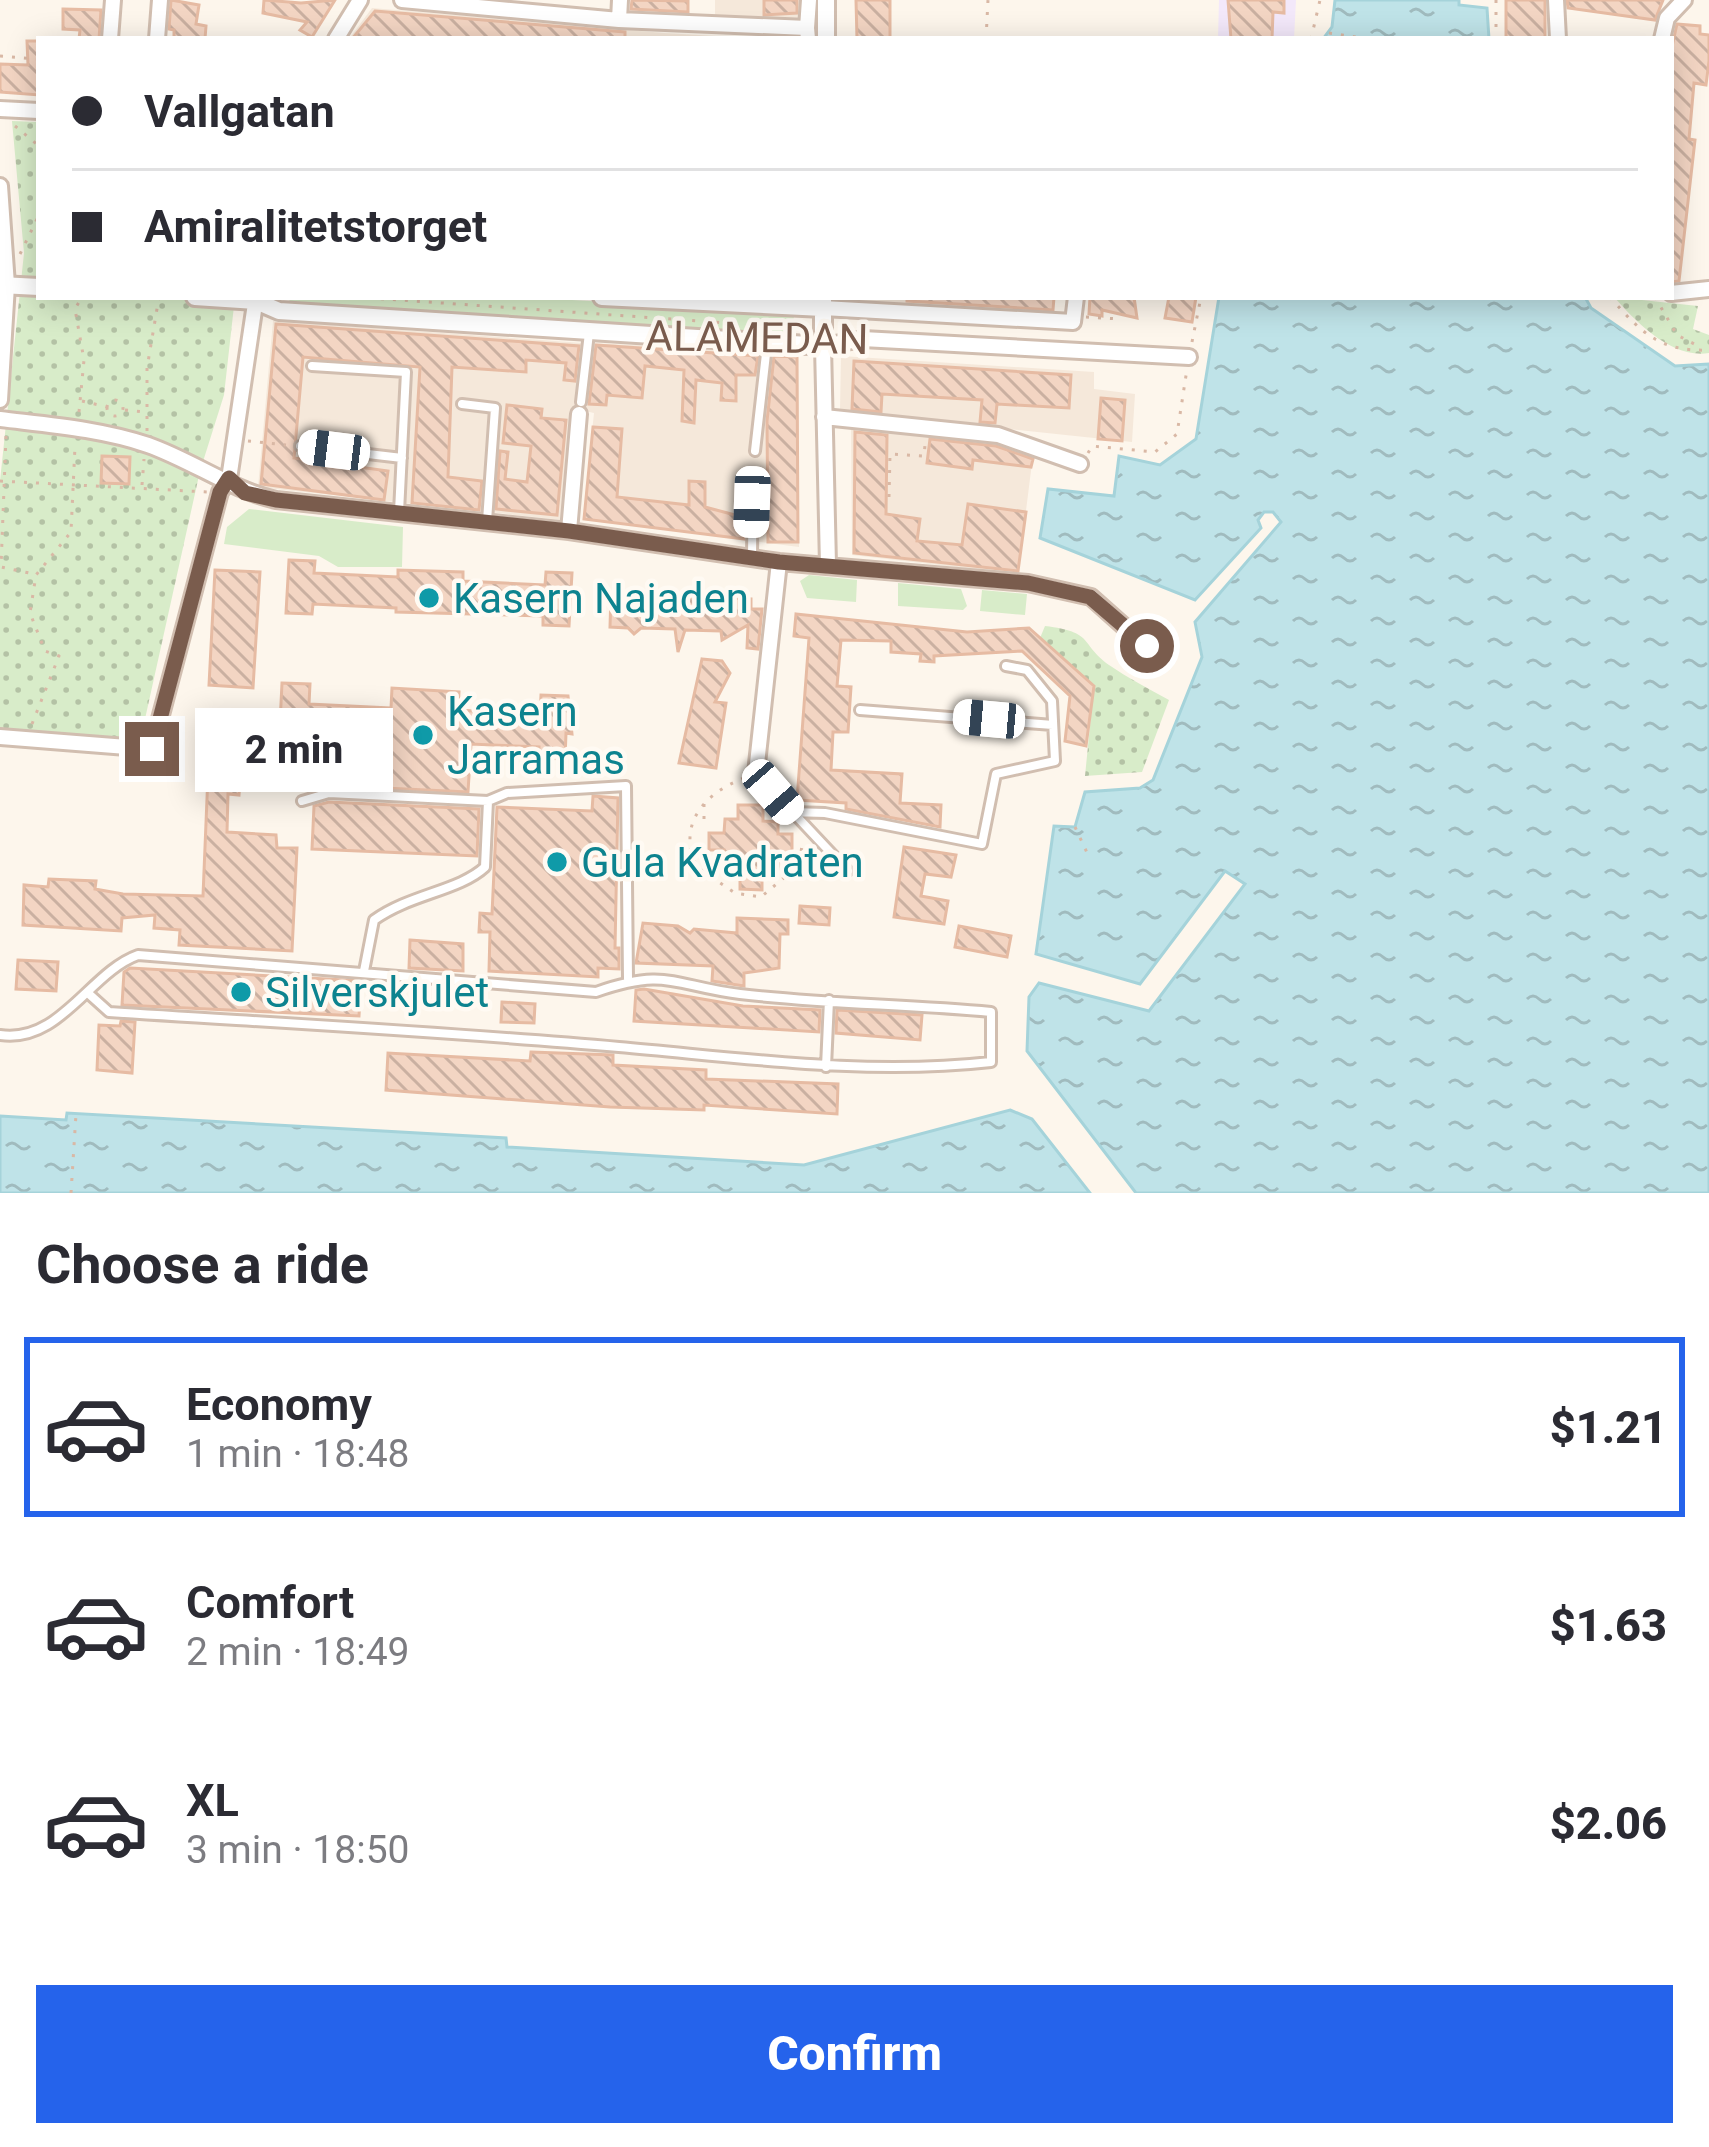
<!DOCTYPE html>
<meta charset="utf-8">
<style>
:root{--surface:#fff;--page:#f2f2f3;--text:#2b2b33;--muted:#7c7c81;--line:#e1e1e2;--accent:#2563eb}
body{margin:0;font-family:Roboto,sans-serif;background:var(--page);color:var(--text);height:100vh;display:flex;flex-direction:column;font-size:45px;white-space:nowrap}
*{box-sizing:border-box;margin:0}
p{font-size:39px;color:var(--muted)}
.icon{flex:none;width:66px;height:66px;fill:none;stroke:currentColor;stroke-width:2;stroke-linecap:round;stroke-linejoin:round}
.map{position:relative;height:1193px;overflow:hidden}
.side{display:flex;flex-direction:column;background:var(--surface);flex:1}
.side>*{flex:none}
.top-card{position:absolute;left:36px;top:36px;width:1638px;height:264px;border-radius:0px;box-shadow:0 6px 30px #0003;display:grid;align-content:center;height:264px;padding:0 36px;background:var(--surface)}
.end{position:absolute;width:54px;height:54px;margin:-27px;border:15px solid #7a5c4d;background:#fff;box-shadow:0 0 0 6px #fff}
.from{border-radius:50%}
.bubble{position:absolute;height:84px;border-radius:0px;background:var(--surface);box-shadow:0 6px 30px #0003;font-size:39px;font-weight:800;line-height:84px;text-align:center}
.car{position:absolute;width:36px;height:72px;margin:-36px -18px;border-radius:15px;box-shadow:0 0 9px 3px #0007;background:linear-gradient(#fff 24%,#345 0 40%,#fff 0 76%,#345 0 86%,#fff 0)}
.top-card b{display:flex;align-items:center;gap:42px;height:114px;font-size:45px}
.top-card b+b{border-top:3px solid var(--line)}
.top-card i{width:30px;height:30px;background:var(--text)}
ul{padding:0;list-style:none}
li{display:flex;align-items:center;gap:36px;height:180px;margin:0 24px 18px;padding:0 12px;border:6px solid transparent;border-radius:0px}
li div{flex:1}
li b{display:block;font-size:45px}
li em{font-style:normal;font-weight:800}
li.current{border-color:var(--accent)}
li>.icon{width:108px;height:108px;stroke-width:1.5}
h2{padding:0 36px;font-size:54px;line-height:144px}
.cta{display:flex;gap:24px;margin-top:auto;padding:24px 36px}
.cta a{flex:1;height:138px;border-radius:0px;background:var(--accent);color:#fff;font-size:48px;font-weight:800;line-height:138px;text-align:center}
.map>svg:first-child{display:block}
</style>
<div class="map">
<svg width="1709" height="1193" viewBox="0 0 1709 1193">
<defs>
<pattern id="park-dots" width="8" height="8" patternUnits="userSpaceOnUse" patternTransform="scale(3)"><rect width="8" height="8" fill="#d8ecc9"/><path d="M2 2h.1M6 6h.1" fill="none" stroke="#b4c2a5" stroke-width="1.8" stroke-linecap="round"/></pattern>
<pattern id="water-ripples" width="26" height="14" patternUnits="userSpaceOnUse" patternTransform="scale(3)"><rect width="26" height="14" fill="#bfe3e8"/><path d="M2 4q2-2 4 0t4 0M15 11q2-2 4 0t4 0" fill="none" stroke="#a0bbbe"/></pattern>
<pattern id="building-back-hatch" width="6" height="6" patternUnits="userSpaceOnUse" patternTransform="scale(3)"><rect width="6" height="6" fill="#f3d5c3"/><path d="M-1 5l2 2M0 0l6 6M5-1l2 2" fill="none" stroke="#cab0a1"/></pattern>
</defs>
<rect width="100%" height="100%" fill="#fdf6ec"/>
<path fill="#f5e8da" d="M715,0H801V14L794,22L715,17Z
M372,8L664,33L770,39H349Z
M848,297H1055L1053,316L848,303Z
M273,321L583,343L562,520L258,487Z
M590,343L798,353L799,547L583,519L594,413L585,411Z
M841,356L1094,372V389L1135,394L1132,442L840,411Z
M851,423L979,437L1033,455L1018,574L852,555Z"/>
<path fill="#f3e8fa" d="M1219,0H1296L1294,39H1218Z"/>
<path fill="#d8ecc9" d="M290,297H521L794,313L793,339L289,304Z
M249,509L403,527L402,567H338L319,556L224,544L227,527Z
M809,575L857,580L856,602L807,598L800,581Z
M898,583L961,589L967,606L963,610L898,606Z
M982,590L1027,594L1025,615L980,611Z"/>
<path fill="url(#park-dots)" d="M12,121L39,122V297H235L224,395L200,471L139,746L0,729V481L24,253Z
M1614,297L1698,306L1693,329L1709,335V353C1672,359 1637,323 1614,297Z
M1045,626C1095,632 1079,643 1109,665C1128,678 1149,689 1169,700L1142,772L1085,776L1094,686L1040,638Z"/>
<path fill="url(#water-ripples)" stroke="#a5d3da" stroke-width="3" d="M1335,0H1459V5L1487,8L1489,39H1323L1332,27Z
M1219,297H1585L1591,308L1675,366L1709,364V1193H1136L1027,1051L1029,997L1039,983L1149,1011L1245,884L1225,871L1140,984L1036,954L1054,826L1075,827L1085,792L1140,788L1153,780L1202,657L1195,622L1281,522L1273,512H1264L1258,520L1261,528L1195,600L1040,538L1048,489L1114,496L1119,456L1160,465L1196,439Z
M1010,1110L1032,1119L1090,1193H0V1116L66,1120L67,1113L506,1138L507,1147L804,1165Z"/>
<path fill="url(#building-back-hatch)" stroke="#e6bba3" stroke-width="3" d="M171,0L199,5L196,24L206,26L205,39H174V30L169,29Z
M264,0L301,3L335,0L312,37L300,30L307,22L263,13Z
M632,0L688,1V12L631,9Z
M764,0H797V13L764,15Z
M856,0H890V39H857Z
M1228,0H1284V13L1273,12L1272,39H1231Z
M1506,0H1545V39H1506Z
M1567,0H1663L1655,20L1568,8Z
M63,9L101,10L99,39H79L80,30L63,29Z
M375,11L625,32V39H352Z
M1677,24L1700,26V34L1709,35V61L1706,85L1694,83L1689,139L1695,140L1679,281L1671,282V51Z
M27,41H39V95L0,92V64L28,65Z
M907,297H1054L1053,310L907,301Z
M1090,297H1134L1137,318L1102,310V316L1089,314Z
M1169,297H1196L1192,322L1165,318Z
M276,324L579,346L575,381L564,380L566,363L526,360V372L452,367L448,477L482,481L479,510L412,503L420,367L303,357L294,458L388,471L384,500L261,484Z
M596,345L758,356L755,375H736V401L721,400L722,383L696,380L694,423L682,421L684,370L645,366L642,398L607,395L606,405L589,404Z
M774,356L797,357L798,542H768L767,421Z
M854,361L1071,375L1069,408L997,404L995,423L980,422L982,400L882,394L881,412L852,409Z
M1101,398L1125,400L1122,441L1098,439Z
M507,405L542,409L541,418L566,420L557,515L496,509L500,451L508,452L505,479L527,482L531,446L503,443Z
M593,427L622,429L617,497L689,505V481L705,482V507L739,516L744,539L584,519Z
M855,432L887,435L886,514L920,519L917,541L962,545L968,504L1026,512L1018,571L854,553Z
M930,439L996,446L1033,459L1031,467L973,460L972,469L927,463Z
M102,456L130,457L129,484L101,483Z
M289,560L315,561L314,573L398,577V570L463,572V581L545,585L546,572L572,573L569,626L543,625V616L396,612V608L313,604L312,614L286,613Z
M215,570L260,572L253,688L209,685Z
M611,594L751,599V609H762L758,649L747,648L748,625L722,640L721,631L685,630L678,652L675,629L641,628L634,634L628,628L610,627Z
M796,614L967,632L1029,628L1094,686L1086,746L1065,741L1070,696L1022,651L934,656V662L920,661L921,654L891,652V641L841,640L837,686L851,687L848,732H833L831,770L902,774L900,803L941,805L940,827L846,809V803L797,800L809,638L794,636Z
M702,659L722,661L730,673L715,702L726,703L716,768L679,763Z
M282,683L310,684L309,704L391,708L392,688L459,692L458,710L540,715L541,695L568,696L572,734L566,733L565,759L539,758V747L471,744L468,792L384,788L387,740L306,736V746L279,744Z
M209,750L242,752L239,795L228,794L227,832L276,835L277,848H297L292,951L179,945L180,930L154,928L155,915L122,918L121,931L23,925L24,885L48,887L49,879L96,881L95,889L123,894L203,896Z
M593,796L618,798L615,948H619V969L598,968V977L489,971L490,932H479L480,913L492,914L497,807L592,811Z
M329,802L479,809L477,856L312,849L314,806Z
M738,805H763V821L778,822V834H792V854H779L778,869H762V890L740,889V867H724V850H709V833H724L725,819H738Z
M904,847L956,855L951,877L925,874L921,896L948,901L944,924L894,917Z
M800,906L830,908L829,925L799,923Z
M737,918L788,920V934H780L779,968L744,973V986L712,981L713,966L636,963L643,923L678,926L690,933L694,929L737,933Z
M959,926L1011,936L1007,957L955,947Z
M410,940L463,944V971L409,968Z
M18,960L58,962L56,991L16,989Z
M130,968L361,981L359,1016L122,1005L124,972Z
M644,989L743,1006L820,1010L819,1032L634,1021L636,990Z
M502,1002L535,1004L534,1023L501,1022Z
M837,1010L922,1015L920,1040L836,1033Z
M121,1021L135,1022L132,1073L97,1070L99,1025L120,1026Z
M531,1052L613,1055V1065L706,1070V1079L838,1084L837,1114L704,1105V1110L610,1107L386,1090L388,1053L530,1061Z"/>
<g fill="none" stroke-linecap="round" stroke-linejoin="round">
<g stroke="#d1beb0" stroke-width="14">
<path id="service" d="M312,366L406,372L399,512
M581,402L589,333
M462,404L495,408L487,521
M300,446L402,458
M755,451L767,345
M752,556L753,477
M860,710L1053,725
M756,773L848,871
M302,801L329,793L488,801L485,867C459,891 410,894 374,920L364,971
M488,801L507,793L626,786L628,979
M791,812L825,813L982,844L996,774L1055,761L1052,701L1027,670L1006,666
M0,1035C60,1044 90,972 138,955L596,992C667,967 674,986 740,994C823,1004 907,1004 991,1012V1062C866,1076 745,1058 619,1047C449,1032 279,1023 109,1012L89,994
M826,1067L829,1000"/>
</g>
<g stroke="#d1beb0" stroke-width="20">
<path id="minor" d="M402,0L619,20L807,28L808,39
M1556,0L1558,39
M619,20L620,0
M807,28L809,0
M110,39L113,0
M157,39L160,0
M336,39L360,0
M1662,39L1667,18L1684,0
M0,109L39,111
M0,186L7,285L0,400
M1671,293L1709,289
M823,308L1073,322L1076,297
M824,417L998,435L1080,464
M0,419C49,425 101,429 148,445C193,461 232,490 276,500L569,531L779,562L1028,583L1091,597L1146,646
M569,531L579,414
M828,565L823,346L863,339L1189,357
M0,737L152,749L220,492L229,479L256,297
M756,773L779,562"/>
</g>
<g stroke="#d1beb0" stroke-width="22">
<path id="tertiary" d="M826,39V0
M0,285L39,287
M195,297L256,301L279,311L823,346V297
M602,297L823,308"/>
</g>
<path stroke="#d9b8a5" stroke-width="3" stroke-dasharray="3 9" stroke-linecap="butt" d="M1329,33L1370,39
M986,39L988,0
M1311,39L1320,0
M1496,39V0
M0,56L36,59
M15,126L39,146
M20,254L39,215
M357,297L727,323
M1610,297C1642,334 1661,352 1709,350
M1655,297L1677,335L1700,347
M1086,317L1120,319
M1192,342L1201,297
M107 408a8 8 0 1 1 16 0a8 8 0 1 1-16 0Z
M82,401L107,407
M125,410L146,412
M79,412L84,360L75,309L82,297
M147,431V368L159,297
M6,436L1,567L34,574
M248,441L286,445
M1088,453L1092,446L1155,452L1177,434L1187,369
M0,481L208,492
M142,485L144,459
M889,497L890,454L924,456L925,445
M32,724L59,656L45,651L30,613L36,575L71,532L75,446
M744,778C705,793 676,824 697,867L735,893L761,897L799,865L803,839
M704,804V827
M1075,827L1089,857
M71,1193L76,1114"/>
<use href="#service" stroke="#fff" stroke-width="8"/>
<use href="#minor" stroke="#fff" stroke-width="14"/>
<use href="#tertiary" stroke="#fff" stroke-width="16"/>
</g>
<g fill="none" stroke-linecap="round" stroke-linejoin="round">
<path stroke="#7a5c4d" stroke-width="15" d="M152,749L220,492L229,478L245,493L276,500L569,531L779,562L1028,583L1090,597L1147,646"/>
</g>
<g fill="#0f9aa8" stroke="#fffaf3" stroke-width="4.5">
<circle cx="429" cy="598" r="12"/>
<circle cx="423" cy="735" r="12"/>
<circle cx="557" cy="862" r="12"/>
<circle cx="241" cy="992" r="12"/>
</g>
<g text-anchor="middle" stroke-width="9" stroke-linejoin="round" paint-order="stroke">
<g font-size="42" fill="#7a5c4d" stroke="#fffaf3">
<text transform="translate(757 337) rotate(1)" y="15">ALAMEDAN</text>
</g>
<g font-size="42" fill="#0d838f" stroke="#fffaf3" text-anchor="start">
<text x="453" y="613">Kasern Najaden</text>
<text x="447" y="726">Kasern<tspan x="447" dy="48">Jarramas</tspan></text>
<text x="581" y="877">Gula Kvadraten</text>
<text x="265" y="1007">Silverskjulet</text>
</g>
</g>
</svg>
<i class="end from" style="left:1147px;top:646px"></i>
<i class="end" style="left:152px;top:749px"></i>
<div class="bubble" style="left:195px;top:708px;width:198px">2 min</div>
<i class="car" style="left:334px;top:450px;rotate:277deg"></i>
<i class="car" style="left:752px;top:502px;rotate:182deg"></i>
<i class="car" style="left:989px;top:719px;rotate:275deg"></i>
<i class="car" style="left:773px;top:792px;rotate:139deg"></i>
<div class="top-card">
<b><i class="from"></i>Vallgatan</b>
<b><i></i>Amiralitetstorget</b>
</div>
</div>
<section class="side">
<h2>Choose a ride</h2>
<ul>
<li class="current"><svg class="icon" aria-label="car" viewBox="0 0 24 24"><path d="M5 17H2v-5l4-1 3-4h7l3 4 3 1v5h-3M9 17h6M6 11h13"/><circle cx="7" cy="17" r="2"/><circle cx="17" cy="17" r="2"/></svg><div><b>Economy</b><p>1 min · 18:48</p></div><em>$1.21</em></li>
<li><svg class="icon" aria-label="car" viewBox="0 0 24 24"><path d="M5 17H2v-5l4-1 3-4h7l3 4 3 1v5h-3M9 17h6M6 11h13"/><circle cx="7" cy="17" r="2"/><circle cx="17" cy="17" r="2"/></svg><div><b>Comfort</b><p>2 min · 18:49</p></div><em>$1.63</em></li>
<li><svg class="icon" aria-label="car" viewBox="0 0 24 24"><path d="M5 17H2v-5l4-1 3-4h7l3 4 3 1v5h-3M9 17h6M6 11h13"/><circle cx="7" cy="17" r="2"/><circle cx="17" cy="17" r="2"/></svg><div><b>XL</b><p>3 min · 18:50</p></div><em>$2.06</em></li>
</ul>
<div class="cta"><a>Confirm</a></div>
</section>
